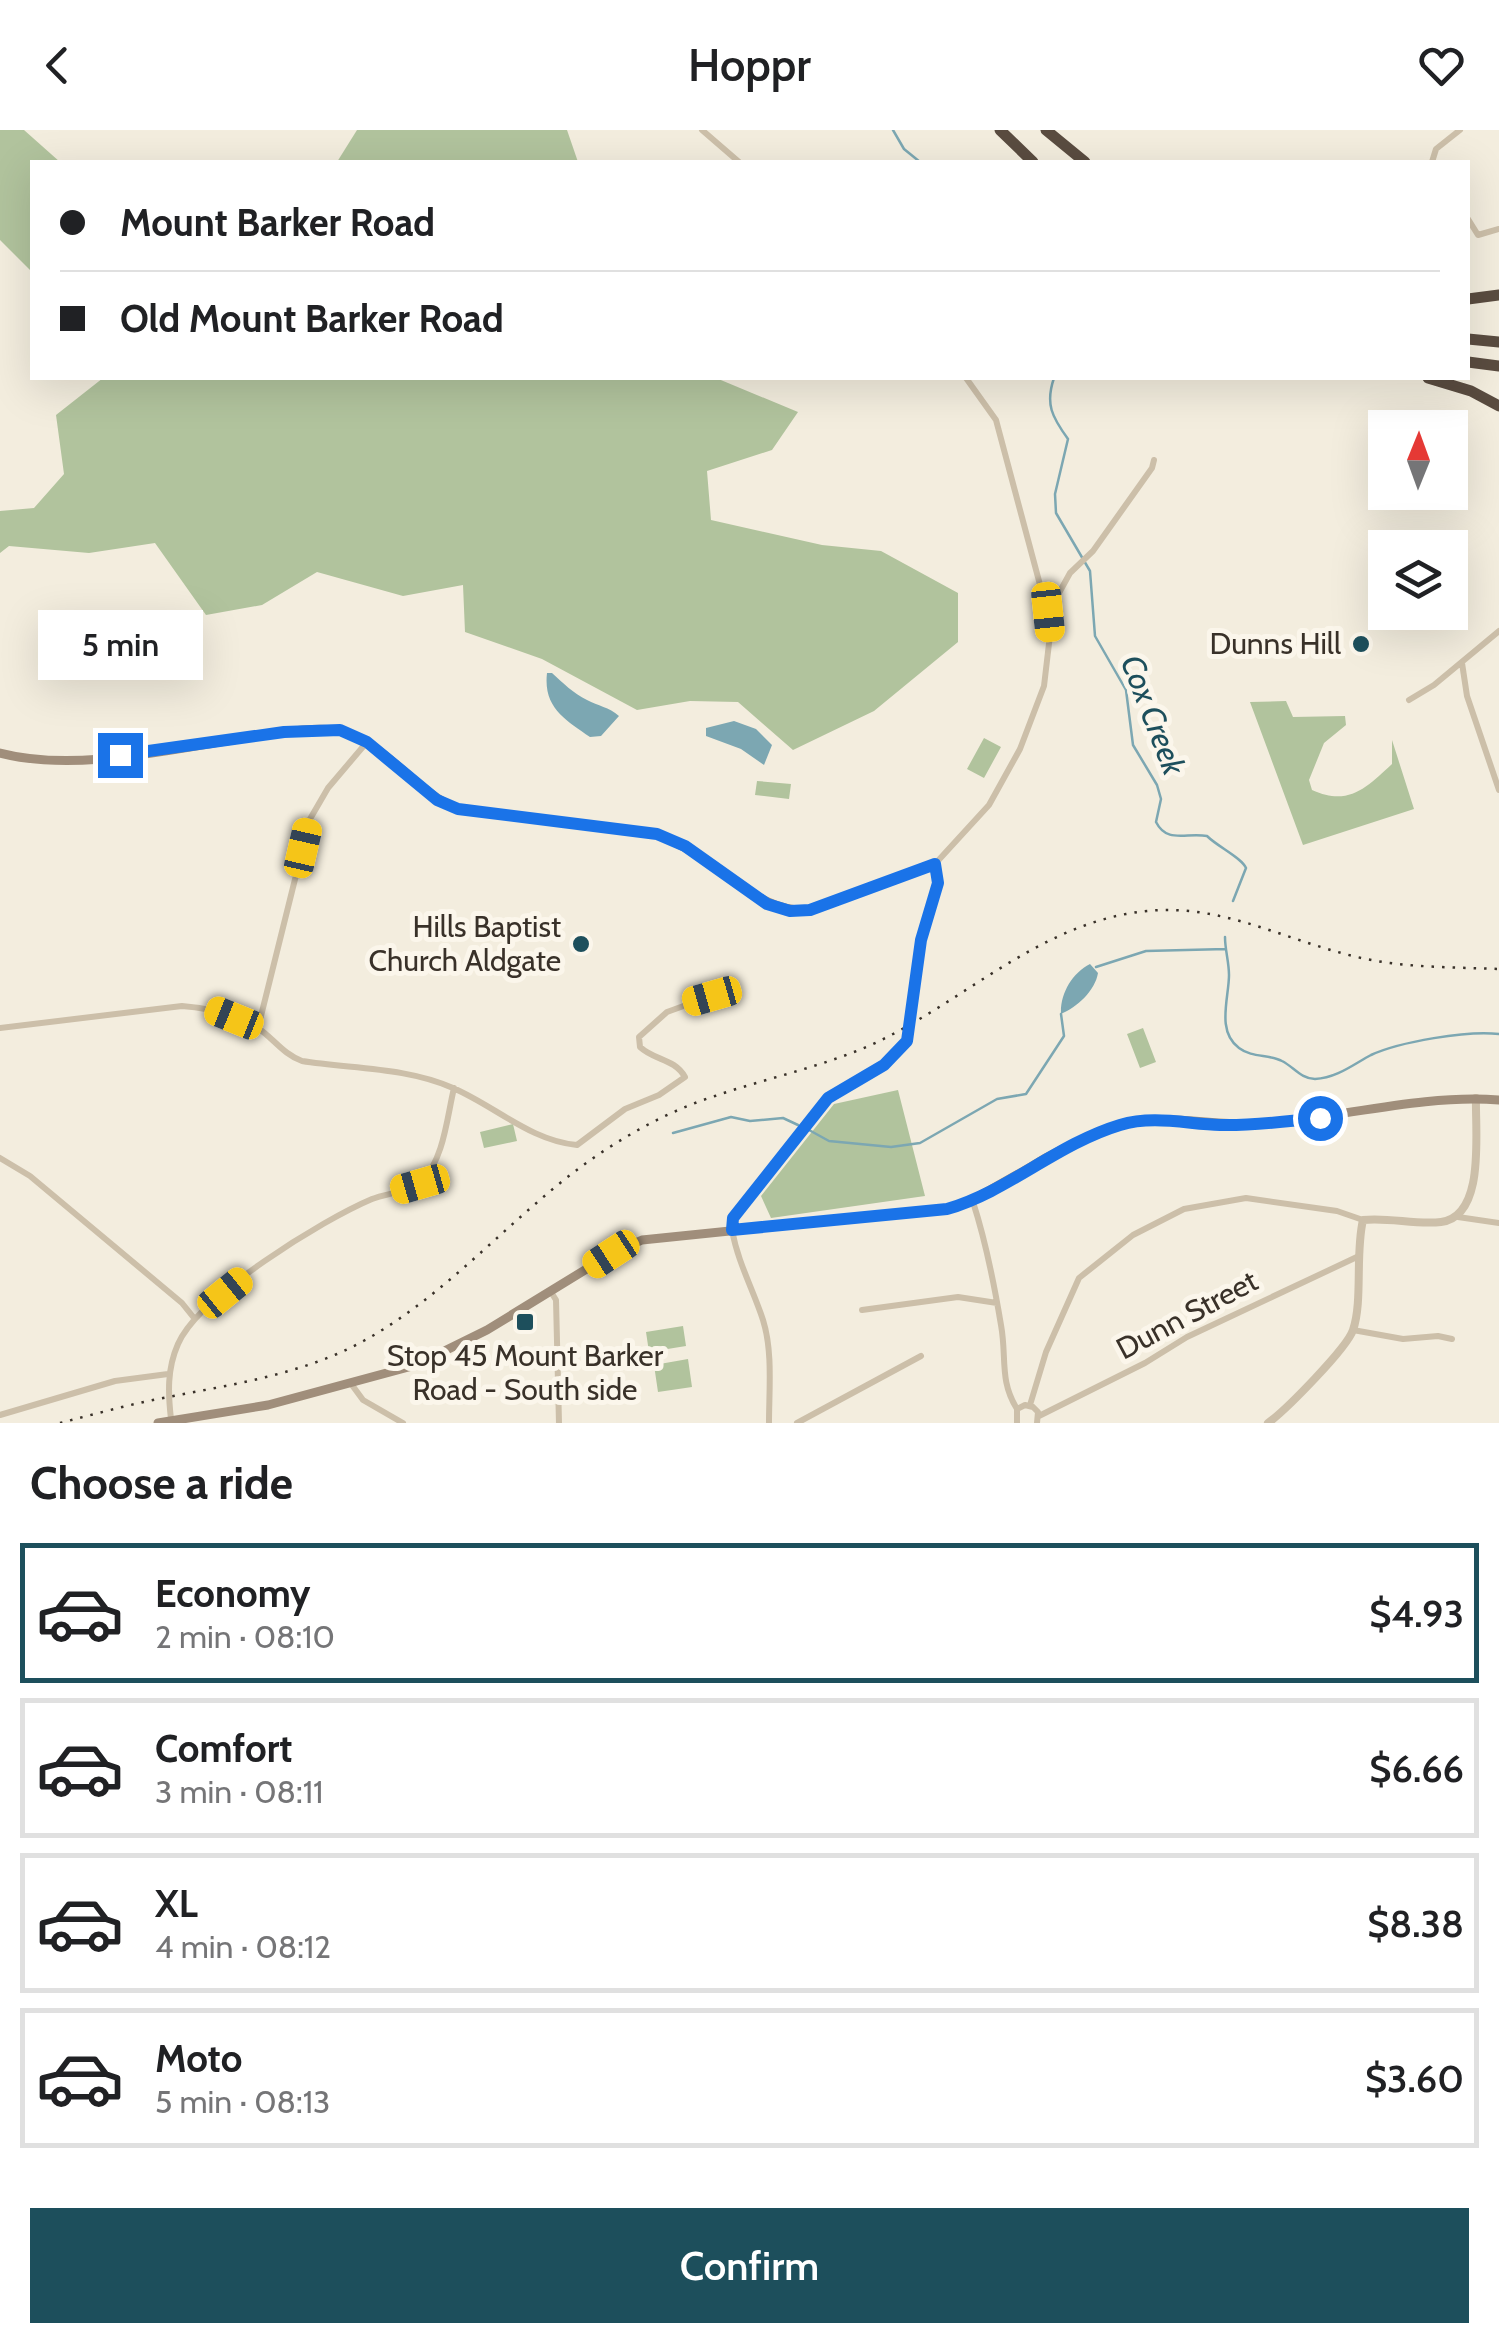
<!DOCTYPE html>
<meta charset="utf-8">
<style>
:root{--surface:#fff;--page:#f6f6f6;--text:#202124;--muted:#757577;--line:#e0e0e0;--accent:#1d4f5c}
body{margin:0;font-family:Cabin,sans-serif;background:var(--page);color:var(--text);height:100vh;display:flex;flex-direction:column;font-size:38px;white-space:nowrap}
*{box-sizing:border-box;margin:0}
p{font-size:32px;color:var(--muted)}
.icon{flex:none;width:55px;height:55px;fill:none;stroke:currentColor;stroke-width:2;stroke-linecap:round;stroke-linejoin:round}
.map{position:relative;height:1293px;overflow:hidden}
.drawer{display:flex;flex-direction:column;background:var(--surface);flex:1}
.drawer>*{flex:none}
.banner{position:absolute;left:30px;top:30px;width:1440px;height:220px;border-radius:0px;box-shadow:0 10px 40px #0002;display:grid;align-content:center;height:220px;padding:0 30px;background:var(--surface)}
.needle{width:65px;rotate:1deg}
.fabs{position:absolute;left:1368px;top:280px;display:grid;gap:20px}
.fabs a{display:grid;place-items:center;width:100px;height:100px;border-radius:0px;background:var(--surface);box-shadow:0 10px 40px #0002;font-size:50px}
.end{position:absolute;width:45px;height:45px;margin:-22px;border:12px solid #1a73e8;background:#fff;box-shadow:0 0 0 5px #fff}
.from{border-radius:50%}
.bubble{position:absolute;height:70px;border-radius:0px;background:var(--surface);box-shadow:0 10px 40px #0002;font-size:32px;font-weight:600;line-height:70px;text-align:center}
.car{position:absolute;width:30px;height:60px;margin:-30px -15px;border-radius:12px;box-shadow:0 0 8px 2px #0007;background:linear-gradient(#f5c518 24%,#345 0 40%,#f5c518 0 76%,#345 0 86%,#f5c518 0)}
.banner b{display:flex;align-items:center;gap:35px;height:95px;font-size:38px}
.banner b+b{border-top:2px solid var(--line)}
.banner i{width:25px;height:25px;background:var(--text)}
ul{padding:0;list-style:none}
li{display:flex;align-items:center;gap:30px;height:140px;margin:0 20px 15px;padding:0 10px;border:5px solid var(--line);border-radius:0px}
li div{flex:1}
li b{display:block;font-size:38px}
li em{font-style:normal;font-weight:600}
li.on{border-color:var(--accent)}
li>.icon{width:90px;height:90px;stroke-width:1.5}
h2{padding:0 30px;font-size:45px;line-height:120px}
.action{display:flex;gap:20px;margin-top:auto;padding:20px 30px}
.action a{flex:1;height:115px;border-radius:0px;background:var(--accent);color:#fff;font-size:40px;font-weight:600;line-height:115px;text-align:center}
header{display:flex;justify-content:space-between;align-items:center;height:130px;padding:0 30px;background:var(--surface);font-size:45px;font-weight:600}
.map>svg:first-child{display:block}
</style>
<header><svg class="icon" aria-label="back" viewBox="0 0 24 24"><path d="M15 5l-7 7 7 7"/></svg>Hoppr<svg class="icon" aria-label="heart" viewBox="0 0 24 24"><path d="M12 20l-8-8c-3-5 5-10 8-4 3-6 11-1 8 4z"/></svg></header>
<div class="map">
<svg width="1499" height="1293" viewBox="0 0 1499 1293">
<rect width="100%" height="100%" fill="#f3edde"/>
<path fill="#b1c39d" d="M0,0H24L60,32H32V142L0,110Z
M357,0H567L578,32H337Z
M103,248H716L798,282L772,320L707,341L711,390L822,415L881,421L958,463V512L874,581L793,620L738,572L690,571L637,580L542,529L465,502L463,455L403,466L317,442L262,475L206,485L155,413L89,423L9,416L0,423V381L34,378L64,344L56,285Z
M1286,571L1293,587L1345,586L1346,595L1324,613L1309,650L1312,660C1349,677 1367,657 1392,634V610L1414,679L1303,715L1250,572Z
M984,608L1001,617L984,648L967,639Z
M757,651L791,654L789,669L755,665Z
M1143,898L1156,932L1140,938L1127,904Z
M898,960L925,1066L771,1088L761,1066L834,974Z
M513,994L517,1011L484,1018L480,1002Z
M683,1196L686,1216L649,1222L646,1202Z
M688,1229L692,1257L658,1262L654,1235Z"/>
<path fill="#7ca7b2" d="M547,543H552C563,553 573,563 587,570C598,576 609,577 619,586L601,606L590,607C566,590 543,578 547,543Z
M734,591L756,599L772,615L764,635L741,619L706,606V598Z
M1090,834L1098,843C1095,861 1077,877 1061,884C1060,864 1072,843 1090,834Z"/>
<g fill="none" stroke-linecap="round" stroke-linejoin="round">
<path stroke="#7ca7b2" stroke-width="2.5" d="M893,0L904,19L920,32
M1054,248C1045,274 1052,287 1068,309L1055,364L1056,383L1090,441L1095,506L1126,560L1133,615L1157,655L1161,669L1156,692C1167,714 1187,702 1207,706C1218,717 1242,728 1246,738L1233,771
M1225,807C1225,820 1229,832 1229,845C1229,868 1216,901 1239,918C1252,928 1269,924 1282,931C1294,937 1301,949 1315,949C1337,948 1354,934 1371,925C1399,912 1468,900 1499,904
M1096,837L1146,821L1226,819
M809,1000L829,1011L891,1017L920,1013L997,969L1026,964L1064,906L1061,884
M673,1003L731,987L750,991L783,988L798,995"/>
<path stroke="#ccbfa9" stroke-width="6" d="M702,0L739,32
M1432,32L1436,19L1460,0
M1468,89L1478,105L1499,99
M966,248L996,290L1047,481
M1462,533L1467,566L1499,660
M1409,570L1434,555L1499,501
M935,734L989,675L1020,619L1044,556L1050,505L1048,483L1070,443L1093,421L1152,338L1154,330
M0,898L182,876C207,878 235,884 258,898C274,909 283,924 302,931C351,939 406,937 453,958C495,976 531,1011 577,1015L625,979L659,965L685,947C674,928 655,931 640,917L639,907L667,882L711,866
M258,898L310,689L328,658L367,612
M0,1028L30,1046L182,1173L194,1188
M973,1072C986,1112 994,1153 1001,1195C1007,1228 999,1250 1017,1279
M1458,1087L1499,1093
M732,1100C738,1133 753,1159 763,1190C773,1222 769,1260 769,1293
M551,1162L556,1170L559,1293
M862,1180L958,1167L997,1173
M1353,1200L1403,1209L1438,1206L1452,1209
M352,1255L363,1270L403,1293
M1030,1275L1046,1222L1079,1148L1133,1105L1184,1079L1246,1068L1337,1081L1363,1090
M1017,1279L1025,1275L1033,1277L1038,1282L1037,1293
M0,1285L115,1251L168,1244
M1039,1286L1145,1233L1187,1207L1359,1126
M171,1289C168,1263 167,1239 178,1214C199,1166 322,1090 372,1069C387,1063 411,1062 422,1051C444,1029 447,987 454,958
M797,1293L921,1226
M1017,1293V1279"/>
<path stroke="#ccbfa9" stroke-width="8" d="M1268,1293C1286,1280 1347,1218 1353,1200C1363,1171 1355,1123 1363,1090C1389,1087 1415,1095 1441,1092C1486,1086 1475,1002 1476,968"/>
<path stroke="#a08e7b" stroke-width="9" d="M0,623C77,643 174,618 252,607C277,603 321,595 344,602C390,617 414,661 458,679L657,704C677,713 695,722 713,735C745,757 769,783 811,780L935,734L938,753L921,810L907,911L884,935L828,969L733,1088L732,1100
M158,1293L268,1275L416,1235L487,1200L611,1124L642,1110L947,1079C975,1071 996,1056 1022,1042C1052,1023 1084,1007 1118,996C1161,982 1211,996 1255,994C1337,989 1418,964 1499,970"/>
<path stroke="#5a4c40" stroke-width="11" d="M1000,0L1033,32
M1046,0L1085,32
M1468,169L1499,165
M1468,209L1499,212
M1468,232L1499,236
M1428,248L1471,261L1499,276"/>
<path stroke="#393129" stroke-width="2.5" stroke-dasharray="2.5 8" stroke-linecap="butt" d="M60,1293C95,1284 131,1274 168,1267C225,1256 283,1247 337,1224C431,1183 501,1096 582,1036C622,1007 668,981 715,966C767,948 822,937 873,914C959,874 1031,802 1126,784C1212,767 1276,808 1357,827C1403,838 1452,837 1499,839"/>
</g>
<g fill="none" stroke-linecap="round" stroke-linejoin="round">
<path stroke="#1a73e8" stroke-width="12" d="M120,625L284,602L340,600L367,612L437,670L458,679L657,704L685,716L767,774L790,781L810,780L935,734L938,753L921,810L907,911L884,935L828,968L733,1088L732,1100L947,1079C1007,1062 1057,1014 1120,995C1153,985 1187,994 1220,995C1254,996 1287,991 1320,988"/>
</g>
<g fill="#1d4f5c" stroke="#fbf6eb" stroke-width="4">
<circle cx="1361" cy="514" r="10"/>
<circle cx="581" cy="814" r="10"/>
<rect x="515" y="1182" width="20" height="20" rx="5"/>
</g>
<g text-anchor="middle" stroke-width="10" stroke-linejoin="round" paint-order="stroke">
<g font-size="30" fill="#393129" stroke="#fbf6eb" text-anchor="end">
<text x="1341" y="524">Dunns Hill</text>
<text x="561" y="807">Hills Baptist<tspan x="561" dy="34">Church Aldgate</tspan></text>
<text x="525" y="1236" text-anchor="middle">Stop 45 Mount Barker<tspan x="525" dy="34">Road - South side</tspan></text>
</g>
<g font-size="30" fill="#393129" stroke="#fbf6eb">
<text transform="translate(1187 1185) rotate(-28)" y="10">Dunn Street</text>
</g>
<g font-size="32" font-style="italic" fill="#1d4f5c" stroke="#fbf6eb">
<text transform="translate(1153 585) rotate(69)" y="11">Cox Creek</text>
</g>
</g>
</svg>
<div class="fabs">
<a><svg class="needle" viewBox="-14 -14 28 28"><path d="M0-13l5 13h-10z" fill="#e53935"/><path d="M0 13l5-13h-10z" fill="#757577"/></svg></a>
<a><svg class="icon" aria-label="layers" viewBox="0 0 24 24"><path d="M12 4l9 5-9 5-9-5zM3 14l9 5 9-5"/></svg></a>
</div>
<i class="end from" style="left:1320px;top:988px"></i>
<i class="end" style="left:120px;top:625px"></i>
<div class="bubble" style="left:38px;top:480px;width:165px">5 min</div>
<i class="car" style="left:1048px;top:482px;rotate:174deg"></i>
<i class="car" style="left:303px;top:718px;rotate:13deg"></i>
<i class="car" style="left:712px;top:866px;rotate:254deg"></i>
<i class="car" style="left:234px;top:888px;rotate:292deg"></i>
<i class="car" style="left:420px;top:1054px;rotate:254deg"></i>
<i class="car" style="left:611px;top:1124px;rotate:237deg"></i>
<i class="car" style="left:225px;top:1163px;rotate:51deg"></i>
<div class="banner">
<b><i class="from"></i>Mount Barker Road</b>
<b><i></i>Old Mount Barker Road</b>
</div>
</div>
<section class="drawer">
<h2>Choose a ride</h2>
<ul>
<li class="on"><svg class="icon" aria-label="car" viewBox="0 0 24 24"><path d="M5 17H2v-5l4-1 3-4h7l3 4 3 1v5h-3M9 17h6M6 11h13"/><circle cx="7" cy="17" r="2"/><circle cx="17" cy="17" r="2"/></svg><div><b>Economy</b><p>2 min · 08:10</p></div><em>$4.93</em></li>
<li><svg class="icon" aria-label="car" viewBox="0 0 24 24"><path d="M5 17H2v-5l4-1 3-4h7l3 4 3 1v5h-3M9 17h6M6 11h13"/><circle cx="7" cy="17" r="2"/><circle cx="17" cy="17" r="2"/></svg><div><b>Comfort</b><p>3 min · 08:11</p></div><em>$6.66</em></li>
<li><svg class="icon" aria-label="car" viewBox="0 0 24 24"><path d="M5 17H2v-5l4-1 3-4h7l3 4 3 1v5h-3M9 17h6M6 11h13"/><circle cx="7" cy="17" r="2"/><circle cx="17" cy="17" r="2"/></svg><div><b>XL</b><p>4 min · 08:12</p></div><em>$8.38</em></li>
<li><svg class="icon" aria-label="car" viewBox="0 0 24 24"><path d="M5 17H2v-5l4-1 3-4h7l3 4 3 1v5h-3M9 17h6M6 11h13"/><circle cx="7" cy="17" r="2"/><circle cx="17" cy="17" r="2"/></svg><div><b>Moto</b><p>5 min · 08:13</p></div><em>$3.60</em></li>
</ul>
<div class="action"><a>Confirm</a></div>
</section>
